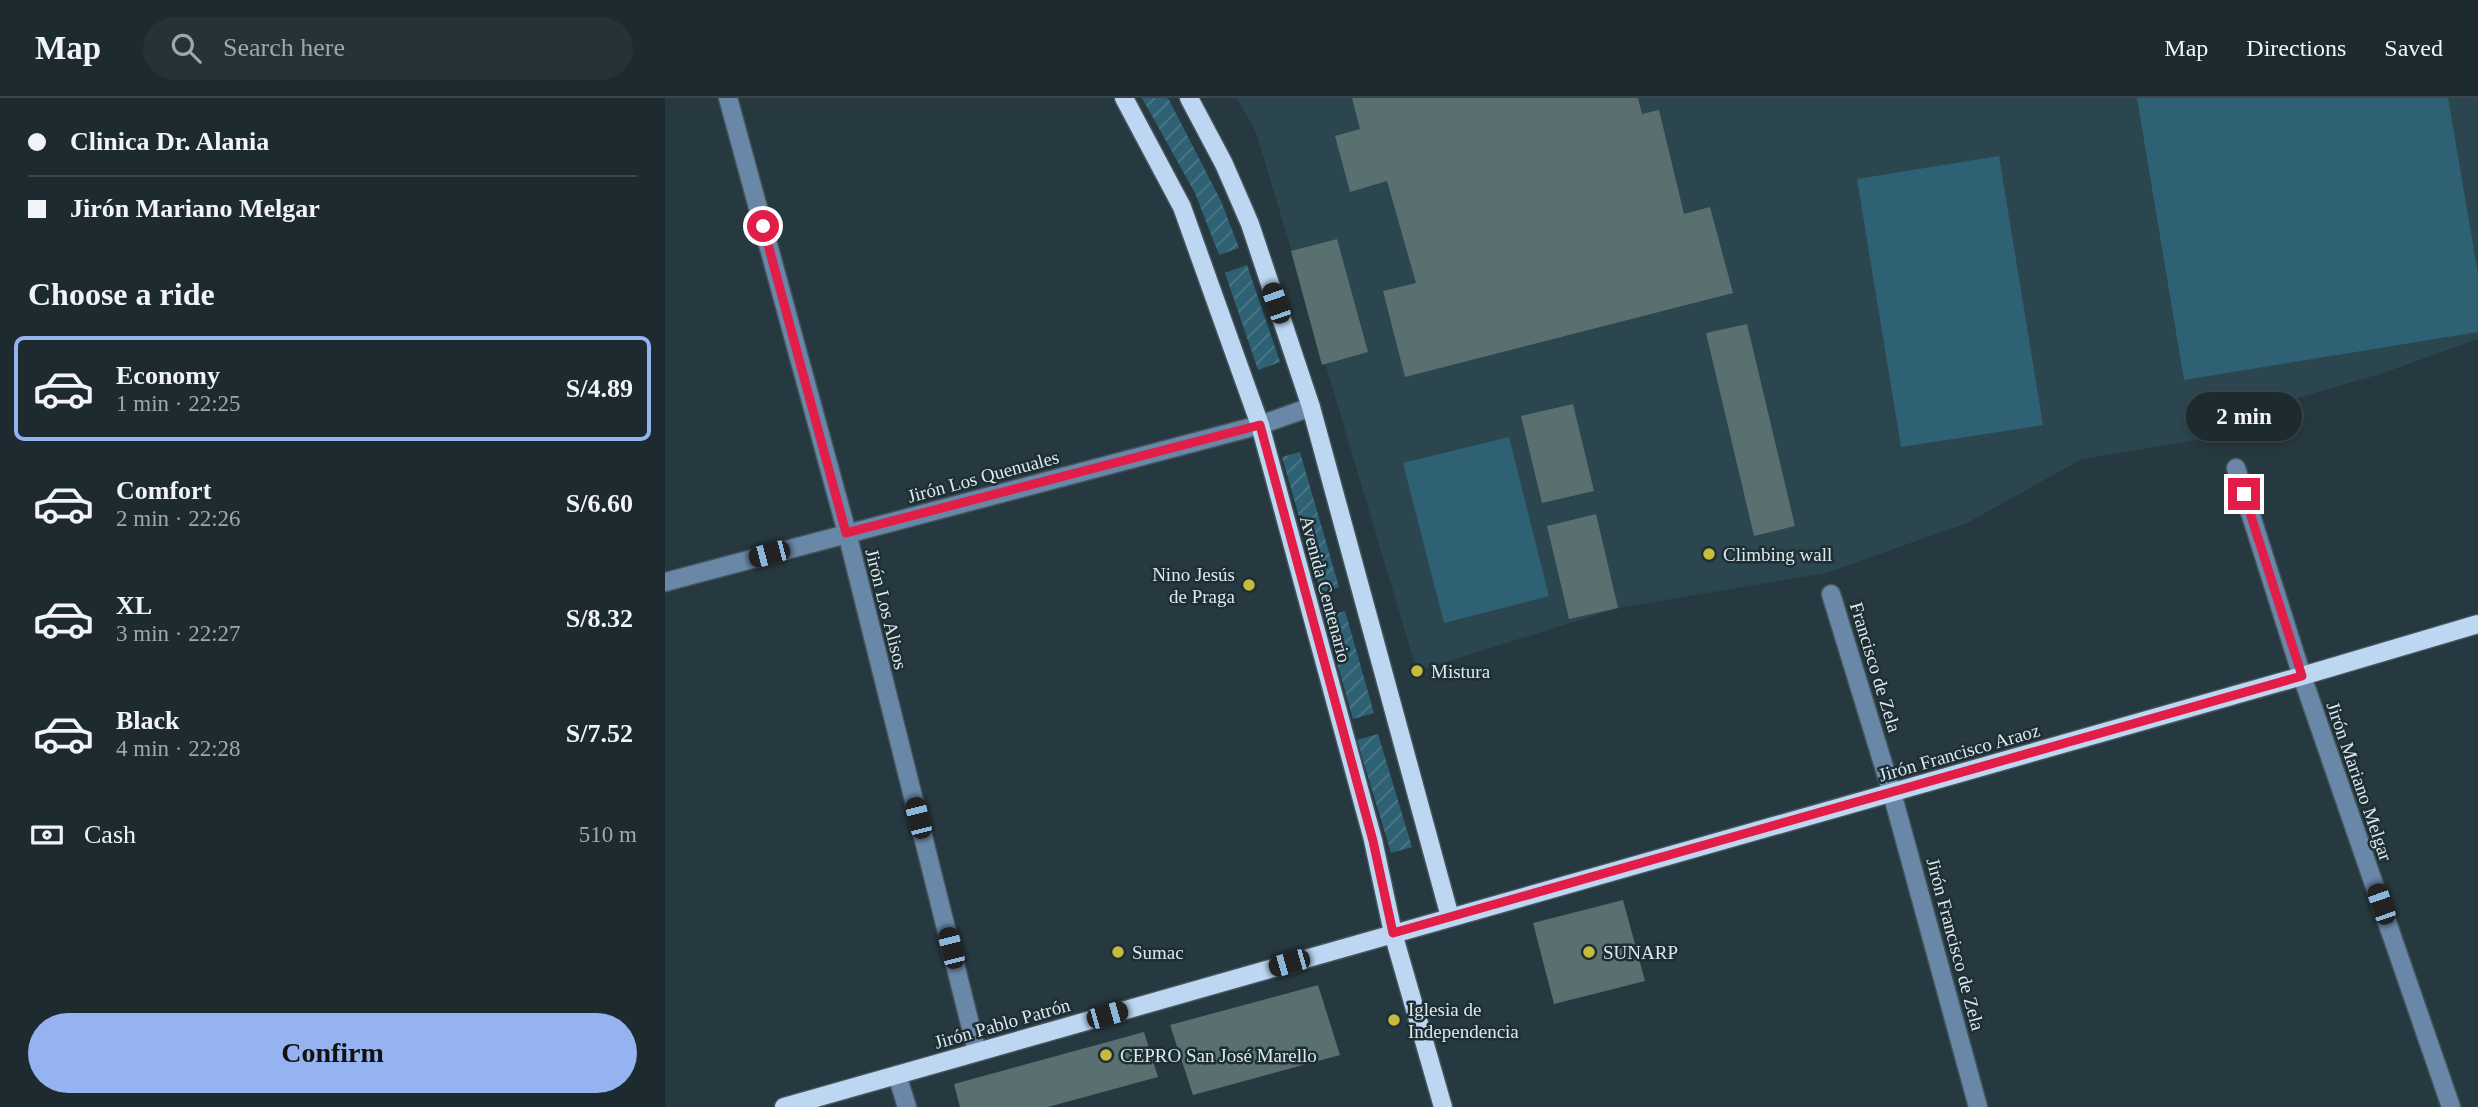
<!DOCTYPE html>
<meta charset="utf-8">
<style>
:root{--surface:#1d2b30;--page:#253338;--text:#f1f3f6;--muted:#a0a7ab;--line:#3b474c;--accent:#95b2f1}
body{margin:0;font-family:"Times New Roman",serif;background:var(--page);color:var(--text);height:100vh;display:flex;flex-direction:column;font-size:26px;white-space:nowrap}
*{box-sizing:border-box;margin:0}
p{font-size:23px;color:var(--muted)}
.icon{flex:none;width:38px;height:38px;fill:none;stroke:currentColor;stroke-width:2;stroke-linecap:round;stroke-linejoin:round}
.map{position:relative;flex:1;overflow:hidden}
.sheet{display:flex;flex-direction:column;background:var(--surface);width:665px}
.sheet>*{flex:none}
.guide{display:grid;align-content:center;height:154px;padding:0 28px;background:var(--surface)}
.end{position:absolute;width:32px;height:32px;margin:-16px;border:9px solid #e11d48;background:#fff;box-shadow:0 0 0 4px #fff}
.from{border-radius:50%}
.bubble{position:absolute;height:49px;border-radius:24px;background:var(--surface);box-shadow:0 4px 10px #0003,0 0 0 2px var(--line);font-size:23px;font-weight:800;line-height:49px;text-align:center}
.car{position:absolute;width:21px;height:42px;margin:-21px -10px;border-radius:9px;box-shadow:0 0 5px 2px #0007;background:linear-gradient(#222 24%,#8ab4d8 0 40%,#222 0 76%,#8ab4d8 0 86%,#222 0)}
.guide b{display:flex;align-items:center;gap:24px;height:66px;font-size:26px}
.guide b+b{border-top:2px solid var(--line)}
.guide i{width:18px;height:18px;background:var(--text)}
ul{padding:0;list-style:none}
li{display:flex;align-items:center;gap:21px;height:105px;margin:0 14px 10px;padding:0 14px;border:4px solid transparent;border-radius:10px}
li div{flex:1}
li b{display:block;font-size:26px}
li em{font-style:normal;font-weight:800}
li.active{border-color:var(--accent)}
li>.icon{width:63px;height:63px;stroke-width:1.5}
h2{padding:0 28px;font-size:32px;line-height:84px}
.pay{display:flex;align-items:center;gap:18px;height:77px;padding:0 28px;font-size:26px}
.pay p{margin-inline-start:auto}
.action{display:flex;gap:14px;margin-top:auto;padding:14px 28px}
.action a{flex:1;height:80px;border-radius:42px;background:var(--accent);color:#111;font-size:28px;font-weight:800;line-height:80px;text-align:center}
header{display:flex;align-items:center;gap:42px;box-sizing:border-box;height:98px;padding:0 35px;background:var(--surface);border-bottom:2px solid var(--line)}
header strong{font-size:33px}
nav{display:flex;gap:38px;margin-inline-start:auto;font-size:24px}
.search{width:490px;height:63px;background:var(--page);display:flex;align-items:center;gap:18px;box-sizing:border-box;padding:0 24px;border-radius:38px;color:var(--muted);font-size:26px}
main{display:flex;flex:1;min-height:0}
.map>svg:first-child{display:block}
</style>
<header>
<strong>Map</strong>
<div class="search"><svg class="icon" aria-label="search" viewBox="0 0 24 24"><circle cx="10" cy="10" r="6"/><path d="M15 15l6 6"/></svg>Search here</div>
<nav><a>Map</a><a>Directions</a><a>Saved</a></nav>
</header>
<main>
<section class="sheet">
<div class="guide">
<b><i class="from"></i>Clinica Dr. Alania</b>
<b><i></i>Jirón Mariano Melgar</b>
</div>
<h2>Choose a ride</h2>
<ul>
<li class="active"><svg class="icon" aria-label="car" viewBox="0 0 24 24"><path d="M5 17H2v-5l4-1 3-4h7l3 4 3 1v5h-3M9 17h6M6 11h13"/><circle cx="7" cy="17" r="2"/><circle cx="17" cy="17" r="2"/></svg><div><b>Economy</b><p>1 min · 22:25</p></div><em>S/4.89</em></li>
<li><svg class="icon" aria-label="car" viewBox="0 0 24 24"><path d="M5 17H2v-5l4-1 3-4h7l3 4 3 1v5h-3M9 17h6M6 11h13"/><circle cx="7" cy="17" r="2"/><circle cx="17" cy="17" r="2"/></svg><div><b>Comfort</b><p>2 min · 22:26</p></div><em>S/6.60</em></li>
<li><svg class="icon" aria-label="car" viewBox="0 0 24 24"><path d="M5 17H2v-5l4-1 3-4h7l3 4 3 1v5h-3M9 17h6M6 11h13"/><circle cx="7" cy="17" r="2"/><circle cx="17" cy="17" r="2"/></svg><div><b>XL</b><p>3 min · 22:27</p></div><em>S/8.32</em></li>
<li><svg class="icon" aria-label="car" viewBox="0 0 24 24"><path d="M5 17H2v-5l4-1 3-4h7l3 4 3 1v5h-3M9 17h6M6 11h13"/><circle cx="7" cy="17" r="2"/><circle cx="17" cy="17" r="2"/></svg><div><b>Black</b><p>4 min · 22:28</p></div><em>S/7.52</em></li>
</ul>
<div class="pay"><svg class="icon" aria-label="cash" viewBox="0 0 24 24"><path d="M3 7h18v10H3z"/><circle cx="12" cy="12" r="2"/></svg>Cash<p>510 m</p></div>
<div class="action"><a>Confirm</a></div>
</section>
<div class="map">
<svg width="1813" height="1009" viewBox="0 0 1813 1009">
<defs>
<pattern id="garden-furrows" width="10" height="10" patternUnits="userSpaceOnUse" patternTransform="scale(1.75)"><rect width="10" height="10" fill="#2f6174"/><path d="M-1 1l2-2M0 10L10 0M9 11l2-2" fill="none" stroke="#4d7888"/></pattern>
</defs>
<rect width="100%" height="100%" fill="#273940"/>
<path fill="#2c4650" d="M572,0H1813V241L1715,276L1570,318L1574,335L1417,361L1302,425L1161,475L953,510L752,573L591,34Z"/>
<path fill="#2f6174" d="M1472,0H1783L1813,176V234L1519,282Z
M1334,58L1378,327L1236,349L1192,81Z
M844,339L884,498L779,525L738,365Z"/>
<path fill="url(#garden-furrows)" d="M477,0H503L556,103L574,150L554,157L530,95Z
M582,167L615,264L593,272L560,175Z
M635,354L674,489L656,495L617,359Z
M680,513L709,615L688,621L659,519Z
M713,636L747,749L726,755L692,642Z"/>
<path fill="#596f70" d="M687,0H973L977,16L994,12L1019,116L1045,109L1068,195L740,279L718,193L751,185L722,83L685,94L670,38L695,31Z
M672,141L703,254L657,267L626,153Z
M1082,226L1130,428L1089,438L1041,235Z
M908,306L929,393L877,405L856,318Z
M931,416L953,510L904,521L882,428Z
M958,802L980,883L889,906L868,825Z
M653,887L675,957L528,997L505,927Z
M479,934L493,979L383,1009H295L289,986Z"/>
<g fill="none" stroke-linecap="round" stroke-linejoin="round">
<g stroke="#44555c" stroke-width="21">
<path id="minor" d="M63,0L182,435L312,954
M1571,370L1637,578L1786,1009
M0,484L595,327L646,309
M1166,496L1227,695L1313,1009
M232,977L242,1009"/>
</g>
<g stroke="#44555c" stroke-width="21">
<path id="major" d="M459,0L517,109L595,327L708,742L728,835L778,1009
M524,0L559,66L585,126L646,309L785,819
M119,1009L1637,578L1813,526"/>
</g>
<use href="#minor" stroke="#6988a8" stroke-width="18"/>
<use href="#major" stroke="#bdd6f1" stroke-width="18"/>
</g>
<g fill="none" stroke-linecap="round" stroke-linejoin="round">
<path stroke="#e11d48" stroke-width="9" d="M98,128L181,435L595,327L708,743L728,835L1637,578L1579,396"/>
</g>
<g fill="#c7bb3b" stroke="#1d2e35" stroke-width="2.5">
<circle cx="1044" cy="456" r="7"/>
<circle cx="584" cy="487" r="7"/>
<circle cx="752" cy="573" r="7"/>
<circle cx="453" cy="854" r="7"/>
<circle cx="924" cy="854" r="7"/>
<circle cx="729" cy="922" r="7"/>
<circle cx="441" cy="957" r="7"/>
</g>
<g text-anchor="middle" stroke-width="5" stroke-linejoin="round" paint-order="stroke">
<g font-size="19" fill="#dde8ed" stroke="#1d2e35">
<text transform="translate(318 378) rotate(-15)" y="7">Jirón Los Quenuales</text>
<text transform="translate(661 491) rotate(75)" y="7">Avenida Centenario</text>
<text transform="translate(222 511) rotate(76)" y="7">Jirón Los Alisos</text>
<text transform="translate(1211 569) rotate(73)" y="7">Francisco de Zela</text>
<text transform="translate(1294 654) rotate(-16)" y="7">Jirón Francisco Araoz</text>
<text transform="translate(1695 683) rotate(71)" y="7">Jirón Mariano Melgar</text>
<text transform="translate(1291 846) rotate(75)" y="7">Jirón Francisco de Zela</text>
<text transform="translate(337 925) rotate(-16)" y="7">Jirón Pablo Patrón</text>
</g>
<g font-size="19" fill="#dde8ed" stroke="#1d2e35" text-anchor="start">
<text x="1058" y="463">Climbing wall</text>
<text x="570" y="483" text-anchor="end">Nino Jesús<tspan x="570" dy="22">de Praga</tspan></text>
<text x="766" y="580">Mistura</text>
<text x="467" y="861">Sumac</text>
<text x="938" y="861">SUNARP</text>
<text x="743" y="918">Iglesia de<tspan x="743" dy="22">Independencia</tspan></text>
<text x="455" y="964">CEPRO San José Marello</text>
</g>
</g>
</svg>
<i class="end from" style="left:98px;top:128px"></i>
<i class="end" style="left:1579px;top:396px"></i>
<div class="bubble" style="left:1521px;top:294px;width:116px">2 min</div>
<i class="car" style="left:611px;top:205px;rotate:341deg"></i>
<i class="car" style="left:104px;top:456px;rotate:255deg"></i>
<i class="car" style="left:253px;top:720px;rotate:346deg"></i>
<i class="car" style="left:1716px;top:806px;rotate:341deg"></i>
<i class="car" style="left:286px;top:850px;rotate:346deg"></i>
<i class="car" style="left:624px;top:865px;rotate:254deg"></i>
<i class="car" style="left:442px;top:917px;rotate:74deg"></i>
</div>
</main>
